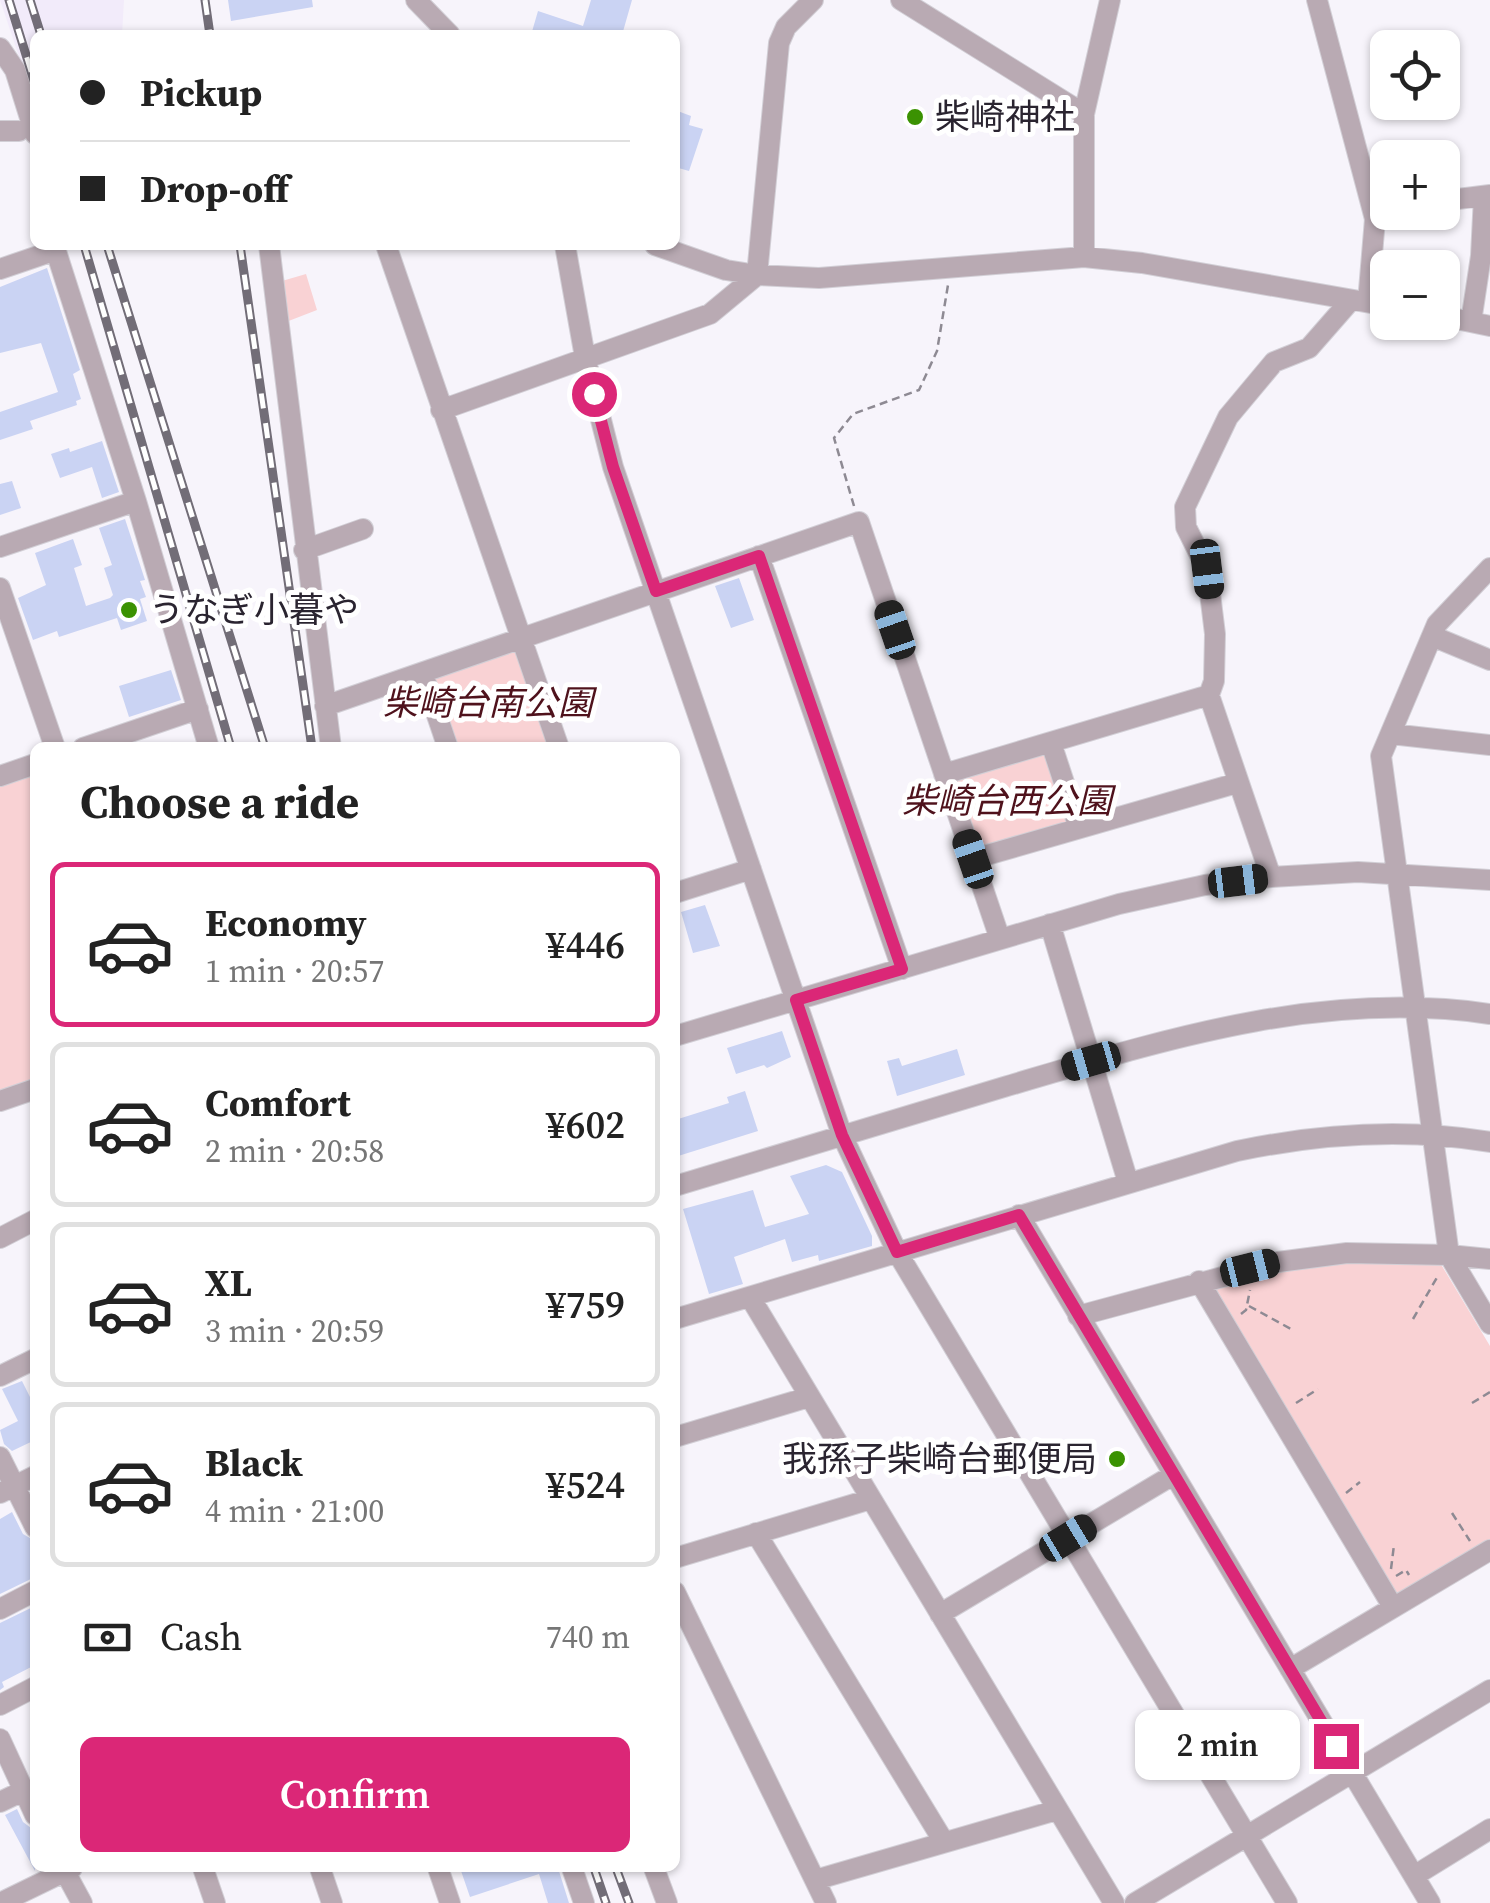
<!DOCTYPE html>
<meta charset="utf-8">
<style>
:root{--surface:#fff;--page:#f6f6f6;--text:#222;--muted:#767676;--line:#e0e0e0;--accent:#db2777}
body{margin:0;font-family:"Source Serif 4","Noto Sans JP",serif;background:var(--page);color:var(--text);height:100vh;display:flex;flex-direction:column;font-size:38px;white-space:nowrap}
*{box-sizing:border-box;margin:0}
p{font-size:32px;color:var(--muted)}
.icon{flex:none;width:55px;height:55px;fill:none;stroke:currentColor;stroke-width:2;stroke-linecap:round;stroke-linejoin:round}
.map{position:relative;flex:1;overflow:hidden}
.details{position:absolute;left:30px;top:742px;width:650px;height:1130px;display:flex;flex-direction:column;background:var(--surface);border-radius:15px;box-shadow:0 2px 8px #0004}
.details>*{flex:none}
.hud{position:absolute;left:30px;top:30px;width:650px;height:220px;border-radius:15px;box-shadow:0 2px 8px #0004;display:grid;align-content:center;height:220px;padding:0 50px;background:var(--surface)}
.fabs{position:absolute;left:1370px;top:30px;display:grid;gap:20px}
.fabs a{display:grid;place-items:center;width:90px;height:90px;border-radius:15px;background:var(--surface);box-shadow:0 2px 8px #0004;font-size:50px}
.end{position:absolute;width:45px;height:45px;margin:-22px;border:12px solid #db2777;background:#fff;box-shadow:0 0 0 5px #fff}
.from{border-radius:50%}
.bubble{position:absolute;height:70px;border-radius:15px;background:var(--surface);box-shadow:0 2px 8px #0004;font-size:32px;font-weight:600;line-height:70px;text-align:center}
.car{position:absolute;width:30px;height:60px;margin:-30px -15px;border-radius:12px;box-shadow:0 0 8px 2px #0007;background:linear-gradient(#222 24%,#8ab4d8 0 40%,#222 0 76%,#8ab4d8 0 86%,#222 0)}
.hud b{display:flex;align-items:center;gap:35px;height:95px;font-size:38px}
.hud b+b{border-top:2px solid var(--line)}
.hud i{width:25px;height:25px;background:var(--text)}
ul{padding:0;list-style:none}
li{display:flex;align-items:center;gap:30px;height:165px;margin:0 20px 15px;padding:0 30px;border:5px solid var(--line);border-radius:15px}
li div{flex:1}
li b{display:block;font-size:38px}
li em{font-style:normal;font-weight:600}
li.current{border-color:var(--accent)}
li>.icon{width:90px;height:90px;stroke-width:1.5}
h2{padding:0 50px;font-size:45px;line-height:120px}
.pay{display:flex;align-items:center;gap:25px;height:110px;padding:0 50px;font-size:38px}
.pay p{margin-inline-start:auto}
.primary-button{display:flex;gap:20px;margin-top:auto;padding:20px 50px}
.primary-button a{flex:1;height:115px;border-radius:15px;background:var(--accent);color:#fff;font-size:40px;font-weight:600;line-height:115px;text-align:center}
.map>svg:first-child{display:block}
</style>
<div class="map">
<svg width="1490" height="1903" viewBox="0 0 1490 1903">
<rect width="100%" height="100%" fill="#f7f4fb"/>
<path fill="#f2ebfa" d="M0,0H124L122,35H35V90L30,89Z"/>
<path fill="#f9d2d4" d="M306,274L317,310L286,322L282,281Z
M512,648L519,652L552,747H457L434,680L437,674Z
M1042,751L1050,755L1067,823L982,847L974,842L954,782L958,776Z
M35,772V1081L0,1093V784Z
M1345,1261L1435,1262L1442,1266L1490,1346V1541L1400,1595L1393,1593L1214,1292L1217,1285L1280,1270Z"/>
<path fill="#cad3f3" d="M228,0H312L313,7L231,21Z
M591,0H632L622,35H531L538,11L583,26Z
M675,110L691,116L689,125L703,129L689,171L675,167Z
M47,268L80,370L73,374L81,399L76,401L77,405L30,421L33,429L0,440V412L58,392L41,343L0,353V287Z
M102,441L119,492L102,498L92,467L60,478L51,454L69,448L70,452Z
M12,481L21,508L0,515V484Z
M125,519L145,580L140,581L146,597L140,599L147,621L121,630L117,618L59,637L57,631L33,640L18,598L46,585L35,553L73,539L82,565L74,568L86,606L110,598L113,595L104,568L112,565L99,528Z
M739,578L754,620L731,628L715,586Z
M171,670L181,700L129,717L119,686Z
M705,905L720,946L693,953L681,912Z
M782,1031L791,1057L767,1068L764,1065L736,1074L727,1048Z
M957,1049L965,1075L897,1096L887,1061L899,1058L902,1066Z
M745,1091L758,1131L675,1157V1120L729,1103L727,1097Z
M826,1165L842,1172L872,1236V1246L819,1261L818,1255L792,1262L785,1239L734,1257L743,1284L709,1294L683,1209L753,1190L765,1227L809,1214L790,1176Z
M22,1381L35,1407V1440L12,1451L4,1444L0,1430L18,1421L2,1389Z
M12,1512L23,1534L35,1541V1577L0,1594V1519Z
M35,1606V1665L2,1682L4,1687L0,1690V1623Z
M17,1809L23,1822L35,1831V1871L5,1815Z
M460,1868H558L569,1903H548L539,1874L470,1897Z"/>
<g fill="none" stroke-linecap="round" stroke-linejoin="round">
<g stroke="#d2cfd6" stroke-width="22">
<path id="minor" d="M416,0L450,35
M901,0L1084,114
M1317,0L1375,219L1368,302
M0,48L15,70L35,134
M0,131H19
M1442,201L1490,195
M1375,219L1400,212
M54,245L136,501L209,748
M269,245L331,748
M386,245L559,748
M565,245L585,357L613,467L842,1135L897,1252L1287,1903
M655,245L726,270L757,275L819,278L1084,257L1142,263L1388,306
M1084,257V114L1110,0
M0,269L56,250
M1442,316L1490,326
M1471,322L1481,256L1484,196
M441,410L710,314L757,275L779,43L786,27L813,0
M0,547L136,501
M304,550L363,529
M759,556L902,969
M0,588L55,748
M1432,636L1490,660
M423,674L448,748
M325,706L859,522L1000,939
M1391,734L1490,745
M1051,743L1079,828
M83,748L198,709
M944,774L1209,695
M0,776L35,764
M973,859L1237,783
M1271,877L1209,695L1214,681L1215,634L1207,569L1186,527L1185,507L1228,417L1274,362L1309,348L1351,300
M675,893L751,869
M1050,924L1128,1182
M675,1036L1119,904L1205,885L1271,877L1358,872L1490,880
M0,1101L35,1089
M675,1186C785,1153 894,1120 1004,1087C1163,1040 1322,989 1490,1014
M1019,1215L1430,1903
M0,1238L35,1220
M1490,1259L1449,1255L1490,1324
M1199,1281L1393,1607
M750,1297L1114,1903
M1078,1316L1278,1262L1347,1253L1449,1255L1381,756L1437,624L1490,568
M675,1319L1237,1151C1319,1134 1407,1128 1490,1142
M0,1376L35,1359
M675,1437L809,1397
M0,1457L35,1527
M0,1493L35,1476
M756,1533L944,1842
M675,1558L871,1499
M675,1592L826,1903
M0,1609L35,1591
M940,1614L1173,1475
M1290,1669L1490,1550
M0,1705L35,1687
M0,1739L35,1815
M0,1802L23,1791
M63,1868L82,1903
M203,1868L215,1903
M320,1868L332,1903
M438,1868L450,1903
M572,1868L584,1903
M654,1868L667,1903
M1414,1876L1490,1829
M815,1880L1057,1810
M0,1903L72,1868
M1135,1903L1490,1690"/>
</g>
<path stroke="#8e8a93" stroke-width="2.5" stroke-dasharray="8 5" stroke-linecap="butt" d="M854,506L834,438L853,414L919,390L937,351L948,285
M1249,1306L1291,1329
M1241,1314L1246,1310L1250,1290
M1413,1319L1439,1274
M1296,1403L1318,1389
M1472,1403L1490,1392
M1346,1493L1360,1482
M1452,1513L1470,1541
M1391,1569L1394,1545
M1396,1576L1406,1570L1409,1575"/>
<use href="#minor" stroke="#b9aab3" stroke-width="20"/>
<g stroke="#726d77" stroke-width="9">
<path id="rail" d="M9,0L35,84
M30,0L41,35
M205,0L210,35
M84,245L231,748
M107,245L265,748
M240,245L312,748
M594,1868L606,1903
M616,1868L629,1903"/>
</g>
<use href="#rail" stroke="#fff" stroke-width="5" stroke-dasharray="15" stroke-linecap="butt"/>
</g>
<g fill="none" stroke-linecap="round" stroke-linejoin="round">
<path stroke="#db2777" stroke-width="12" d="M594,394L613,467L656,591L759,556L902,969L796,1000L842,1135L897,1252L1019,1215L1336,1746"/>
</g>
<g fill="#3b9202" stroke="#fff" stroke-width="4">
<circle cx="915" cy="117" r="10"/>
<circle cx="129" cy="610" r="10"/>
<circle cx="1117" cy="1459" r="10"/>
</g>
<g text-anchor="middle" stroke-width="10" stroke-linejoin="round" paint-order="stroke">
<g font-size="35" fill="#2a2430" stroke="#fff" text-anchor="start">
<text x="935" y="129">柴崎神社</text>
<text x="149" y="622">うなぎ小暮や</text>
<text x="1097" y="1471" text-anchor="end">我孫子柴崎台郵便局</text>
</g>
<g font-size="35" font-style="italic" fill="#4f121c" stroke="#fff">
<text x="488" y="715">柴崎台南公園</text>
<text x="1007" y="813">柴崎台西公園</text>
</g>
</g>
</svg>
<div class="fabs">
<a><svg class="icon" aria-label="locate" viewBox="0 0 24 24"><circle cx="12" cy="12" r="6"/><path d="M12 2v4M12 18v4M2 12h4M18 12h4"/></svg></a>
<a>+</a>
<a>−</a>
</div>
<i class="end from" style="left:594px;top:394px"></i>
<i class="end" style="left:1336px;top:1746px"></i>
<div class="bubble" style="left:1135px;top:1710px;width:165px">2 min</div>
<i class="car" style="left:1207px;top:569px;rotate:173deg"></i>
<i class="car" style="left:895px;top:630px;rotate:341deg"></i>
<i class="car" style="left:973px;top:859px;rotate:341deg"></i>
<i class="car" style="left:1238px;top:881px;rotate:83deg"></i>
<i class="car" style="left:1091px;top:1061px;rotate:254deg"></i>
<i class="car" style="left:1250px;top:1268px;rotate:76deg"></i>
<i class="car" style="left:1068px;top:1538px;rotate:59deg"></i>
<div class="hud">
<b><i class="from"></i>Pickup</b>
<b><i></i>Drop-off</b>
</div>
<section class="details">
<h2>Choose a ride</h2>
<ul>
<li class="current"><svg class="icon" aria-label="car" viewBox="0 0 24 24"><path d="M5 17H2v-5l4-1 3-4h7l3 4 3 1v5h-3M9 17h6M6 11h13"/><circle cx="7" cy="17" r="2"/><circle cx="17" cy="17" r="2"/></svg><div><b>Economy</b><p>1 min · 20:57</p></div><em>¥446</em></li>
<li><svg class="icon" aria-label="car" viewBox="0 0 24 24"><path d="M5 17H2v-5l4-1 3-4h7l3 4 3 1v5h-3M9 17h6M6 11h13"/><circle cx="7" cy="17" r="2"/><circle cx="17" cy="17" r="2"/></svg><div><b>Comfort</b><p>2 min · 20:58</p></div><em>¥602</em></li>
<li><svg class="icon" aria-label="car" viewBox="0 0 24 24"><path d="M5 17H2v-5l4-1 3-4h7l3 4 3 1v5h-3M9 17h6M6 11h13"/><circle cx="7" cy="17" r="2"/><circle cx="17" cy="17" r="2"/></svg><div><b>XL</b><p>3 min · 20:59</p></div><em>¥759</em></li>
<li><svg class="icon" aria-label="car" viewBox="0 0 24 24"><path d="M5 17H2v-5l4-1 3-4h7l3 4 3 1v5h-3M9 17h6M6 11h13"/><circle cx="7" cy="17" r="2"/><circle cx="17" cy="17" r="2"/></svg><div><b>Black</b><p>4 min · 21:00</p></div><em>¥524</em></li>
</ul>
<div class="pay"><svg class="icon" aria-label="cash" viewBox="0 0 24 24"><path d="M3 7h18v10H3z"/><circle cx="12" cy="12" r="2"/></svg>Cash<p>740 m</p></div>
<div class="primary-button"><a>Confirm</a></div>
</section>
</div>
